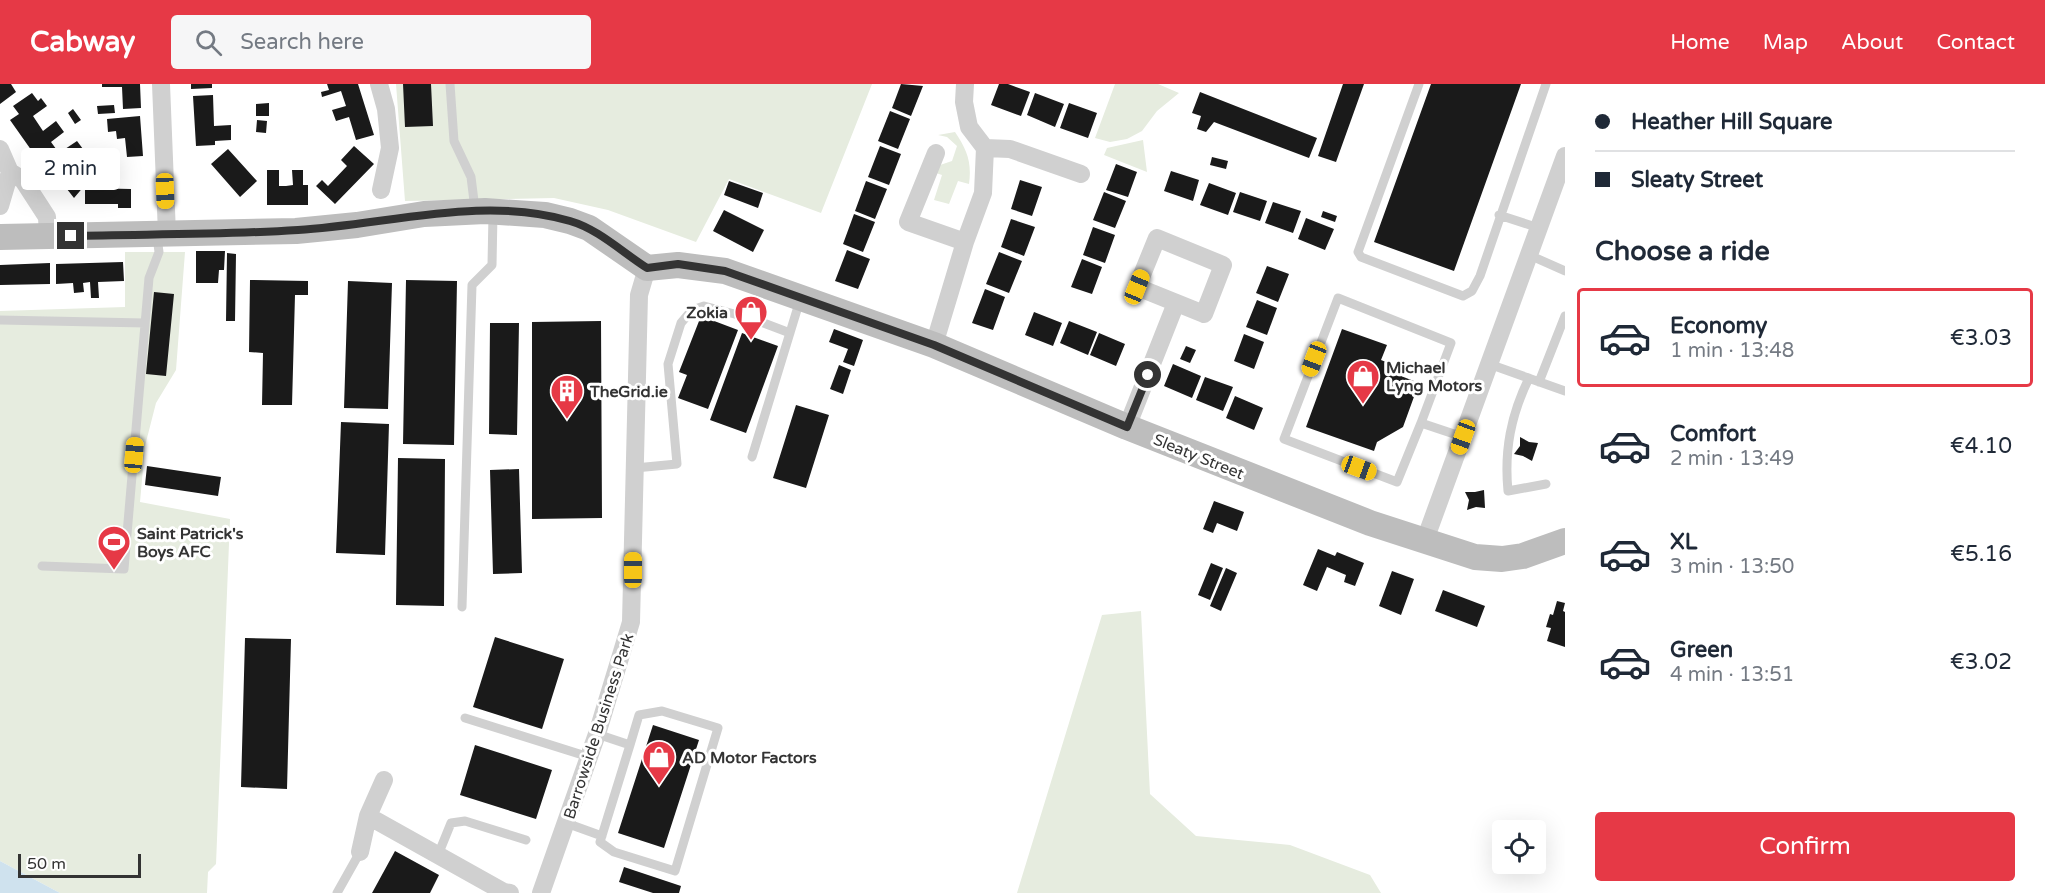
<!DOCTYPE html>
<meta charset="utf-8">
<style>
:root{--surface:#fff;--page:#f6f6f7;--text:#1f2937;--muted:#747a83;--line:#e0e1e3;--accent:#e63946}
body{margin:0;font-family:"Varela Round",sans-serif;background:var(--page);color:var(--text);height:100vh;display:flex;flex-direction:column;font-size:22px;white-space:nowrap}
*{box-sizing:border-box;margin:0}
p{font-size:20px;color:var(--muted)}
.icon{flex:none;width:33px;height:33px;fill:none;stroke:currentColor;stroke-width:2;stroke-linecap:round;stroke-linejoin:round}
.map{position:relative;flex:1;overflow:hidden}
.side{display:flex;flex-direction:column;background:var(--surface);width:480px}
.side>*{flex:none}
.hud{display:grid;align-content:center;height:132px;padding:0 30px;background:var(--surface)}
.buttons{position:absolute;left:1492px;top:736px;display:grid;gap:12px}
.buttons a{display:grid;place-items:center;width:54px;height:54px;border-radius:6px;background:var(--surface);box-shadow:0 6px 24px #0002;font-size:30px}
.scale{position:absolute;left:18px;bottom:15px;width:123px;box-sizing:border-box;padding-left:6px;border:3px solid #333;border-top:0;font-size:16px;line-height:21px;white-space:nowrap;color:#333;-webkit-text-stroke:4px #fff;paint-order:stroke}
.end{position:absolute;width:27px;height:27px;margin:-14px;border:8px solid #333;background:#fff;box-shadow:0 0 0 3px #fff}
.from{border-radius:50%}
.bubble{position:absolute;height:42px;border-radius:6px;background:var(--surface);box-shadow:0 6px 24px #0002;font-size:20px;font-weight:600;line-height:42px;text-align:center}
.car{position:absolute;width:18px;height:36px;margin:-18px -9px;border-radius:8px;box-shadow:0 0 4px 2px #0007;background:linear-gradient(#f5c518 24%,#345 0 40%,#f5c518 0 76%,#345 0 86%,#f5c518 0)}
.hud b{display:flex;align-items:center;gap:21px;height:57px;font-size:22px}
.hud b+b{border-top:2px solid var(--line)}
.hud i{width:15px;height:15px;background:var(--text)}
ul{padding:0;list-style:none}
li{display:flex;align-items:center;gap:18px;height:99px;margin:0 12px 9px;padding:0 18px;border:3px solid transparent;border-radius:6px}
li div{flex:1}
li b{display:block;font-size:22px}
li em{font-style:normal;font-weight:600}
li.on{border-color:var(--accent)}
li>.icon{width:54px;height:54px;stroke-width:1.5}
h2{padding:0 30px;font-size:27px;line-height:72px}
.action{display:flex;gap:12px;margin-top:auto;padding:12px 30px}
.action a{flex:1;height:69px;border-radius:6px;background:var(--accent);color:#fff;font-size:24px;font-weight:600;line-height:69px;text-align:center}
header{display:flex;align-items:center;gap:36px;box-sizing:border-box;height:84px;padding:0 30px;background:var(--accent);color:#fff}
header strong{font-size:28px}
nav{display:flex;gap:33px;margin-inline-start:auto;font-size:21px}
.search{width:420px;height:54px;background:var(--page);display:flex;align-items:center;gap:15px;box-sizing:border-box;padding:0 21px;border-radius:6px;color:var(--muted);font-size:22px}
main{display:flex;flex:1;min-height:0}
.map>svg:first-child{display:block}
</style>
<header>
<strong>Cabway</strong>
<div class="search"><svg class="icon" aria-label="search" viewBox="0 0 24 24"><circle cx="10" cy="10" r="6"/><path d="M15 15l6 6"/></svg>Search here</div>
<nav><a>Home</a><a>Map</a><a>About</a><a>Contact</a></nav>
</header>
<main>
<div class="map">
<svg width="1565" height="809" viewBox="0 0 1565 809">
<rect width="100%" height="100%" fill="#fff"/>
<path fill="#e6ecdf" d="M396,0H872L821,129L729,95L696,158L608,126L554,114L405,117Z
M1115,0H1158L1179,9L1157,27L1142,47L1127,55L1110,58L1095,54Z
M955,48C967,66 972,78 969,100L958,97L949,120L934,116L942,91L930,87L937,82L952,77L957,62L947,53L938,51Z
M1143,56L1147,88L1104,71L1107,64Z
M125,168H185L176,286L156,319L145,362L140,418L230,435L216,780L208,788L207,809H60L0,777V227L125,223Z
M1141,527L1150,710L1196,752L1290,761L1370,791L1381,809H1017L1102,531Z"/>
<path fill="#cfe2ee" d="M0,777L60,809H0Z"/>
<path fill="#1a1a1a" d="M0,0H11L16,8L0,20Z
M102,0H140L141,24L123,25L122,3H102Z
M191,0H212V4L191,5Z
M327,0H358L374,51L356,56L349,33L336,37L332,26L346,22L341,7L322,13L321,8L329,6Z
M403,0H431L433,42L405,43Z
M901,0L923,2L911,32L892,24Z
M999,0H1008L1030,8L1021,32L991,21Z
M1343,0H1364L1336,78L1318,72Z
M1431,0H1521L1454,187L1374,158Z
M1200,8L1317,54L1309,74L1214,38L1206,48L1197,45L1201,32L1192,29Z
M32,9L38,17L41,14L47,22L33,32L43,47L56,37L64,48L51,58L59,69L77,57L83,65L65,78L78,99L80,97L85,101L74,114L63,100L58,104L10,36L19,30L13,22Z
M1035,9L1064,20L1055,43L1027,31Z
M213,11L214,42L231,41V56L215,57V61L196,62L193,12Z
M269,19V32H256V20Z
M1069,19L1097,29L1088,54L1060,44Z
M114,21L115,29L98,30L97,22Z
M73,25L81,36L75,40L68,29Z
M890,27L910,35L898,65L878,57Z
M140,32L143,72L127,73L125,54L117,55L116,47L108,48L107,35Z
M257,36L267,37L266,49L256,48Z
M354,62L374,80L335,120L316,102L322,96L328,102L347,82L341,76Z
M880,62L901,70L889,101L868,93Z
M228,65L257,97L240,113L211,80Z
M1212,73L1228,77L1226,85L1210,81Z
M1116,80L1137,88L1128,113L1106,106Z
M267,86H279V102H286L293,101L292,86H303V101H308V121H267Z
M1171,87L1199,96L1193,117L1164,107Z
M1020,96L1042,103L1032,132L1011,125Z
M729,97L763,109L758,124L724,111Z
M866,97L887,105L875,135L855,127Z
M1209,99L1236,109L1228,131L1200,121Z
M85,104L131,105V124H118V120H85Z
M1104,108L1126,117L1115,144L1093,136Z
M1240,108L1267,117L1260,137L1233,128Z
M1273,118L1301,127L1293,149L1265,139Z
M724,126L764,146L753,168L713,147Z
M1323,127L1337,132L1335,138L1321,133Z
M854,130L875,138L863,168L843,160Z
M1306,134L1334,145L1325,166L1298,155Z
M1011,135L1035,143L1024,172L1001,163Z
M1093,143L1115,151L1105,179L1083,171Z
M847,166L870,175L858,205L835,197Z
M196,167H225L224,186H219L218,199H196Z
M999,168L1022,177L1009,209L986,200Z
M227,169L236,170L235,237H226Z
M1082,175L1102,183L1092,210L1071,203Z
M123,178L124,197L98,198L99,214H91L90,198L83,199L84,208L74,209L73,199L56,200V180Z
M50,179V200L0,201V181Z
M1267,182L1289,190L1278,218L1256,209Z
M250,196L308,197V211H295L292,321H262L263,269L249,268Z
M406,196L457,197L454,361L403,360Z
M348,197L392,199L388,325L344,324Z
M985,205L1005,213L993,246L972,239Z
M154,208L174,210L166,292L146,290Z
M1257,216L1277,224L1267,251L1246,243Z
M1034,228L1062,239L1053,262L1025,251Z
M701,232L738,246L708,325L678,314L687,291L679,288Z
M601,237L602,434L532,435V238Z
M1069,237L1097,248L1088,271L1060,259Z
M490,239H519L517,351L489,350Z
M834,245L863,256L854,282L843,278L848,265L829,258Z
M1342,245L1387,261L1381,276L1391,280L1388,287L1419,299L1403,343L1377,358L1374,367L1306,343Z
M742,249L778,262L746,349L710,336Z
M1099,249L1125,260L1116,282L1090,271Z
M1244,250L1264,258L1254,285L1234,277Z
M1186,262L1196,266L1190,279L1180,275Z
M1173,280L1201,292L1192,314L1164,302Z
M839,281L851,286L843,310L830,305Z
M1205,293L1233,303L1223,327L1196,316Z
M1235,312L1263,324L1254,346L1226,334Z
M796,321L829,331L806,404L773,394Z
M341,338L389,340L385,471L336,469Z
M1520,353L1529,358L1538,359L1532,377L1523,372L1514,370L1520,362Z
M398,374L445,375L444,522L396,521Z
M147,382L221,393L218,412L145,401Z
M519,385L522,489L493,490L490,386Z
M1484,406L1485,424L1476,423L1467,426L1469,416L1465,408H1475Z
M1214,417L1244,428L1237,447L1217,439L1213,449L1203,445Z
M1318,465L1335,472L1337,468L1364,479L1355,502L1344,498L1346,491L1327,483L1317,507L1303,501Z
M1211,479L1223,484L1210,516L1198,511Z
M1226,484L1237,489L1221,527L1210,522Z
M1392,487L1414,495L1401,531L1379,522Z
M1443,506L1485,522L1477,543L1435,527Z
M1557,517L1565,519L1563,527L1565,528V563L1547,557L1551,544L1546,543L1550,530L1553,531Z
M495,553L564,575L542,645L473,623Z
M245,554L291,555L287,705L241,703Z
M653,641L699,656L664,764L618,749Z
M475,661L552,686L536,735L460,711Z
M395,767L439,791L430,809H372Z
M624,783L681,802L679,809H653L619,798Z"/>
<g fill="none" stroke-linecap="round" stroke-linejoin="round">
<path stroke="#d0d0d0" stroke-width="9" d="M450,0L454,57L471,93L475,125
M1419,0L1358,168L1361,173L1463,212L1472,207L1480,192L1546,0
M1499,131L1539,144
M1529,171L1565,187
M753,235L790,249
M0,236L145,239
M1489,280L1565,307
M1529,294C1511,331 1504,366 1508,407L1546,400
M1539,298L1565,232
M1421,339L1451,259L1338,214L1284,355L1397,398L1421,339L1463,353
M752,373L800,216
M635,384L677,380L668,280L681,239L692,226L704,222L742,232
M42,482L124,485L149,194L159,168L157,153
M462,523L472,201L492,181L493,130
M465,634L589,673
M597,650L630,661L639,631L662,627L718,644L675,787L614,768L600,758L630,661
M566,739L602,752
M438,771L451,739L465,737L526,756
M337,809L360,768"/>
<path stroke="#d0d0d0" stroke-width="18" d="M161,0L167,150
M379,0L386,25L390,64L381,106
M985,64L1010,65L1081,90
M0,65L10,88L0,122
M936,69L908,138L965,158
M10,88L23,96L47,133L48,152
M1157,154L1223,181L1204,230L1137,203Z
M934,261L965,158L983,109L985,64L969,43L964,18L965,0
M1127,343L1176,219
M1425,456L1565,72
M368,732L384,696
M360,768L368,732L504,808L510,809
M541,809L597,650L631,538L639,211L647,184"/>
<path stroke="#bdbdbd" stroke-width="26" d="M0,153L296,147L357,141L424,130L485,127L545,131L570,137L589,144L647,184L678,181L725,187L934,261L1127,343L1370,439L1475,473L1502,475L1523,472L1565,457"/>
</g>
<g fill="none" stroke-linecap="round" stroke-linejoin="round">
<path stroke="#333" stroke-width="8" d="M71,152C146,150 223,151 298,146C386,141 483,111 570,137C598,145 622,168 647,184L678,180L725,187L934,261L1127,343L1148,291"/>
</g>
<defs>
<g id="shop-pin" transform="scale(1.725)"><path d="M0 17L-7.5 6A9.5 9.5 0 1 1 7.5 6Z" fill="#e63946" stroke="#fff"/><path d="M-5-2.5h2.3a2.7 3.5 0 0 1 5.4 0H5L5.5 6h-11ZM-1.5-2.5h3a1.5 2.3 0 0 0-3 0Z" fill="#fff"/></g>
<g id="building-pin" transform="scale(1.725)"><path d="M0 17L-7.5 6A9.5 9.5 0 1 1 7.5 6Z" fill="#e63946" stroke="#fff"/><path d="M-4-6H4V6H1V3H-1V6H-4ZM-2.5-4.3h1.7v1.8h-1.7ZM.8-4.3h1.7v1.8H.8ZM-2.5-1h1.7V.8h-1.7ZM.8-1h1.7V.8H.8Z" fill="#fff"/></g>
<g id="stadium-pin" transform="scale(1.725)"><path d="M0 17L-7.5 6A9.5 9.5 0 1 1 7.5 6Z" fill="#e63946" stroke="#fff"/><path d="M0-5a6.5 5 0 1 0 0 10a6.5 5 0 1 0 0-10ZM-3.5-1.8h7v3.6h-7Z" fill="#fff"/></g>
</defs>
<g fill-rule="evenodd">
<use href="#shop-pin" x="751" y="228"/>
<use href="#shop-pin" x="1363" y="292"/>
<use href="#building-pin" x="567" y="307"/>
<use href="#stadium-pin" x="114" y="458"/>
<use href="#shop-pin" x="659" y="673"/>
</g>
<g text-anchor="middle" stroke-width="6" stroke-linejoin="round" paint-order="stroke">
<g font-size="16" font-weight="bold" fill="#333" stroke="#fff" text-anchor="start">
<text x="728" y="234" text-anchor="end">Zokia</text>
<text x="1386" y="289">Michael<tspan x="1386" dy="18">Lyng Motors</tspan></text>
<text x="590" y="313">TheGrid.ie</text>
<text x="137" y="455">Saint Patrick's<tspan x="137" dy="18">Boys AFC</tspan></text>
<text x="682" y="679">AD Motor Factors</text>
</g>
<g font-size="16" fill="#333" stroke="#fff">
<text transform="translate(1199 372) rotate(22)" y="6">Sleaty Street</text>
<text transform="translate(598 642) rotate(-72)" y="6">Barrowside Business Park</text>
</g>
</g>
</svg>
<div class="buttons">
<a><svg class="icon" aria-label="locate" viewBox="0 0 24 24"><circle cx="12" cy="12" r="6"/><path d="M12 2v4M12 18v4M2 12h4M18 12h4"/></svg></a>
</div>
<div class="scale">50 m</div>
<i class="end from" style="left:1148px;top:291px"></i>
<i class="end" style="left:71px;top:152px"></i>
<div class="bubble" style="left:21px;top:64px;width:99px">2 min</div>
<i class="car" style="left:165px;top:107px;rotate:178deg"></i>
<i class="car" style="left:1137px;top:203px;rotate:22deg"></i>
<i class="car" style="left:1314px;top:275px;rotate:201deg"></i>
<i class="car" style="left:1463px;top:353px;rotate:200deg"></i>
<i class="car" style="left:134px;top:371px;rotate:5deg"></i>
<i class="car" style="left:1359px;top:384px;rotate:110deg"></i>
<i class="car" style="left:633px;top:486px;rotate:0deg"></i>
</div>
<section class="side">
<div class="hud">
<b><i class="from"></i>Heather Hill Square</b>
<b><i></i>Sleaty Street</b>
</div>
<h2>Choose a ride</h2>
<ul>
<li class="on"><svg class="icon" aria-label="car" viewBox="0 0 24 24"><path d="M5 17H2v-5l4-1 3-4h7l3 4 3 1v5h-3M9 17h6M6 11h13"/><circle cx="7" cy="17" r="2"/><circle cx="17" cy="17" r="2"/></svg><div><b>Economy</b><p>1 min · 13:48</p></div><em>€3.03</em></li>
<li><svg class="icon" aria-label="car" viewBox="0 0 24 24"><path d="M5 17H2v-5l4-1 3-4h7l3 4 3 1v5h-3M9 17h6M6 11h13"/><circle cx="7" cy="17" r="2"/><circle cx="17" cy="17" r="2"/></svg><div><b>Comfort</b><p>2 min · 13:49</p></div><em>€4.10</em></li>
<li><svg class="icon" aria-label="car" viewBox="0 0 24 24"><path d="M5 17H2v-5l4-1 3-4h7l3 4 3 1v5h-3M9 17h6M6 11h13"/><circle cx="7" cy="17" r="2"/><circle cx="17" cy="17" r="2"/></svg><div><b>XL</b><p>3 min · 13:50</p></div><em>€5.16</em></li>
<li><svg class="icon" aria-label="car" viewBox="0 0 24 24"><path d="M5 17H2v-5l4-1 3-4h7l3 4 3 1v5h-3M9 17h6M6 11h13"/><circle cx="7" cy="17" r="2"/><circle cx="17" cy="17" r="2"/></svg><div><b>Green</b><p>4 min · 13:51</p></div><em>€3.02</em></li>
</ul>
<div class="action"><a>Confirm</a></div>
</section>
</main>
